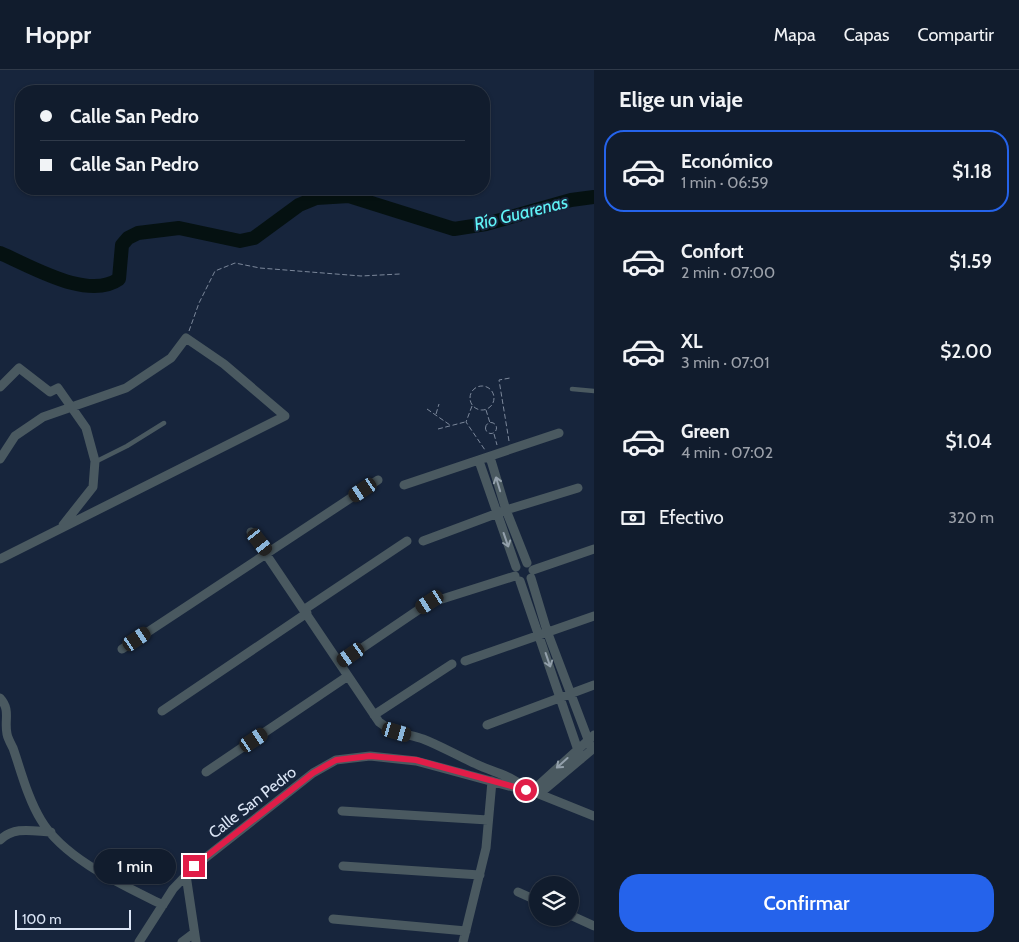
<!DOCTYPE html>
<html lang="es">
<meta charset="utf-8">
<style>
:root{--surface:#111c2d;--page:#1e2939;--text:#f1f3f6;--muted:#9ca1aa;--line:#303a49;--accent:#2563eb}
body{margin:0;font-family:Cabin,sans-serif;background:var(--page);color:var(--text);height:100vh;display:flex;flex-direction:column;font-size:19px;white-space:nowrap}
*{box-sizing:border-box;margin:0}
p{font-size:16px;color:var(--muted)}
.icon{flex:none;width:28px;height:28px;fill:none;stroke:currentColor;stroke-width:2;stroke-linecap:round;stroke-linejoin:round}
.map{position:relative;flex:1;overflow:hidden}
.side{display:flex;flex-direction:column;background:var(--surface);width:425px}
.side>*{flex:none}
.guide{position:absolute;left:15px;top:15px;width:475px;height:110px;border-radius:20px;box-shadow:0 1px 4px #0004,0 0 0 1px var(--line);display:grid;align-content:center;height:110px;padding:0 25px;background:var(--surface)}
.controls{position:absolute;left:529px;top:806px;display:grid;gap:10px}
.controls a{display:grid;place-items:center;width:50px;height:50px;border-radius:50%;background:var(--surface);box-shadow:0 1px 4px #0004,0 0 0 1px var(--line);font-size:25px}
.scale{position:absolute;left:15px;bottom:12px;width:116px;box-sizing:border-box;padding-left:5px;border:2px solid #dce6f6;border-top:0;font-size:14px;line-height:18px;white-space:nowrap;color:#dce6f6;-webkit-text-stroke:4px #17253c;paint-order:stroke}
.end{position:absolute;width:22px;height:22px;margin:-11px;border:6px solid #e11d48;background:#fff;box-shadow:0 0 0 2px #fff}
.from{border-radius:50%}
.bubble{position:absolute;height:35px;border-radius:18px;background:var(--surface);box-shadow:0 1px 4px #0004,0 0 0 1px var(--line);font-size:16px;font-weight:600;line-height:35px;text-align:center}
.car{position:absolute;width:15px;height:30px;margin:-15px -8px;border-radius:6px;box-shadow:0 0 4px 1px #0007;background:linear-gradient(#222 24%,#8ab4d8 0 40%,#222 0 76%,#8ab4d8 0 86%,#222 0)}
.guide b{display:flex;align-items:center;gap:18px;height:48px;font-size:19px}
.guide b+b{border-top:1px solid var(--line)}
.guide i{width:12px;height:12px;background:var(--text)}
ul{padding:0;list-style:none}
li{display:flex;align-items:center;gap:15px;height:82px;margin:0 10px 8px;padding:0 15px;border:2px solid transparent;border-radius:20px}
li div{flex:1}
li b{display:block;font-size:19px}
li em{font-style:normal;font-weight:600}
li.selected{border-color:var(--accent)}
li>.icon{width:45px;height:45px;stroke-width:1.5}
h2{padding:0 25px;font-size:22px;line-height:60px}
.pay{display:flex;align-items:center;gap:12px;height:55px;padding:0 25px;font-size:19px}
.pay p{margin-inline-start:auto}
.action{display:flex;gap:10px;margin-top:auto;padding:10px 25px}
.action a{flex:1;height:58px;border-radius:20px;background:var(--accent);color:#fff;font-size:20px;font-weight:600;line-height:58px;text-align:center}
header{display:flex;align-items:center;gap:30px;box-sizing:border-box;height:70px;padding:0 25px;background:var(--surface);border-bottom:1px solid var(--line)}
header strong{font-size:24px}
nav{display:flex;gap:28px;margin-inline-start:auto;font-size:18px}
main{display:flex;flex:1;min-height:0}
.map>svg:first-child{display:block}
</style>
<header>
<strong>Hoppr</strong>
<nav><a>Mapa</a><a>Capas</a><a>Compartir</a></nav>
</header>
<main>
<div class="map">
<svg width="594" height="872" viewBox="0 0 594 872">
<rect width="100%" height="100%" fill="#17253c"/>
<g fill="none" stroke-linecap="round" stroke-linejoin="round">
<path stroke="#051111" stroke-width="14" d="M0,183C31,196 88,231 119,209L122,175L128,168L138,163L179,158L240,171L254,168L299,135L316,128L349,126L454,159L486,154L571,130L594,127"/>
<path stroke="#7c889b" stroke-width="1" stroke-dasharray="5 2.5" stroke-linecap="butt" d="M189,261L199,233L215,201L235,193L260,198L361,206L400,204
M470 328a12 12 0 1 1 24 0a12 12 0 1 1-24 0Z
M472,336L466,352L485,380
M427,339L450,355
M486,340L490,353
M436,344L439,334
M485.5 358a5.5 5.5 0 1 1 11 0a5.5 5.5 0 1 1-11 0Z
M438,359L465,352
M494,364L497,375
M509,371L499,310L510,308"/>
<path stroke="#4a5960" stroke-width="4.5" d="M572,319L594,321
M95,392L127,376L164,353"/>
<path stroke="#4a5960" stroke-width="9" d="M0,317L19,298L50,322L58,318L86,358L95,391L93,417L63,455
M490,387L506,440L527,493
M0,389L15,366L43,347L126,318L171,288L186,268L224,294L285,346L0,489
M479,391L516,497
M404,415L559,363
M251,462L379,652C392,663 408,664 423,669C441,676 458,686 476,694C492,702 511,705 525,718
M423,471L506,440L578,418
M533,500L594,479
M531,508L547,561L592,680
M520,511L581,689
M442,529L515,506
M305,539L407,471
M122,579L378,410
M465,591L594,546
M340,593L430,532
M0,628C11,640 4,650 7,664C8,669 11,674 13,678C21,701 28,729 41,750C64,789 123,815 163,835
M162,641L307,543
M374,645L452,594
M487,655L594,615
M206,702L348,606
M531,722L594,665
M539,724L594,678
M342,741L488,750
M0,770C14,756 32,761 51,762
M343,796L480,805
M186,805L196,872
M518,822L538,831
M570,845L594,856
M333,849L466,861
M139,872L173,819L195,796L313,703L336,690L370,686L416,691L539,724L594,746
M182,872L194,863
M463,872L486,778L492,711"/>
</g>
<defs><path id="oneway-shaft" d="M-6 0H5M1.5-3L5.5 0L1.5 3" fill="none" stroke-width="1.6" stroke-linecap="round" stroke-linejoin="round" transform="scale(1.25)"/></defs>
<g stroke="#93a0ab">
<use href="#oneway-shaft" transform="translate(498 414) rotate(-107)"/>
<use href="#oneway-shaft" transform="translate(506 470) rotate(71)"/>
<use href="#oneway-shaft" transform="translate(548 590) rotate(71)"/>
<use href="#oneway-shaft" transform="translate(562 693) rotate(138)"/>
</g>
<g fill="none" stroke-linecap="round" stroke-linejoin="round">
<path stroke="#e11d48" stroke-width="6" d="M194,796L313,703L336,690L370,686L416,690L526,720"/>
</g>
<g text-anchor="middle" stroke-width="4" stroke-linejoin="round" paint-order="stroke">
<g font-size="16" fill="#dce6f6" stroke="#17253c">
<text transform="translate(252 732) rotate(-38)" y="6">Calle San Pedro</text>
</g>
<g font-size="18" font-style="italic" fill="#60f4f7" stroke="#17253c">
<text transform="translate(521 143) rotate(-14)" y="6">Río Guarenas</text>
</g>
</g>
</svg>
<div class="controls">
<a><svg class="icon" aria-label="layers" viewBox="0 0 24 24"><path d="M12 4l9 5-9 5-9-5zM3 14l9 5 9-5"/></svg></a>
</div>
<div class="scale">100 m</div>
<i class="end from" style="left:526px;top:720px"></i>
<i class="end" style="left:194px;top:796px"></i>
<div class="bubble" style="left:94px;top:779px;width:82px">1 min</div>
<i class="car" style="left:363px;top:420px;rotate:236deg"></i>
<i class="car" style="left:260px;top:472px;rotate:142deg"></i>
<i class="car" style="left:430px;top:532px;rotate:237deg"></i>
<i class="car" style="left:137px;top:569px;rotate:56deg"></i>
<i class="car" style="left:351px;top:585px;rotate:235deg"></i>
<i class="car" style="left:397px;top:662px;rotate:106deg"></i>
<i class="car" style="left:254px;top:670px;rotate:56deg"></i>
<div class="guide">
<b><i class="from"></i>Calle San Pedro</b>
<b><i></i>Calle San Pedro</b>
</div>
</div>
<section class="side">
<h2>Elige un viaje</h2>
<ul>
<li class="selected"><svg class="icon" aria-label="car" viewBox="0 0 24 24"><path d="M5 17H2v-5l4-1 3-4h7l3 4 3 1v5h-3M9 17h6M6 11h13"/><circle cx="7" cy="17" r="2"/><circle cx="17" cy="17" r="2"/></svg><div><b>Económico</b><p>1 min · 06:59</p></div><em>$1.18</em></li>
<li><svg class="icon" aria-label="car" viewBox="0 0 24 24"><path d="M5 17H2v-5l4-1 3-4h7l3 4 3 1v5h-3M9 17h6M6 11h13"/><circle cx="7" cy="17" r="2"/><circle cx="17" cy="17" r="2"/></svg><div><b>Confort</b><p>2 min · 07:00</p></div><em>$1.59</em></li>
<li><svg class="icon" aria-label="car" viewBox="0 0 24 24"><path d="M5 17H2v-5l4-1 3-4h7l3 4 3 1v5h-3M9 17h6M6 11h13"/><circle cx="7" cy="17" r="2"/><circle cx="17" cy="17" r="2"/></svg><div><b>XL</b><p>3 min · 07:01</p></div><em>$2.00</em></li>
<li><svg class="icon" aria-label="car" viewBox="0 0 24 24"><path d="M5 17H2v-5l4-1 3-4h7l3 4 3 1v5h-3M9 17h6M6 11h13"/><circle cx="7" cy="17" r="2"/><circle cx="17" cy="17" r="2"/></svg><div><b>Green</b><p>4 min · 07:02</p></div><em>$1.04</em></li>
</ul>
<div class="pay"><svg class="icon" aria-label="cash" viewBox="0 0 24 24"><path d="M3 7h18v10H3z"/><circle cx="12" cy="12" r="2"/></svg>Efectivo<p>320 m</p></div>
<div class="action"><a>Confirmar</a></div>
</section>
</main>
